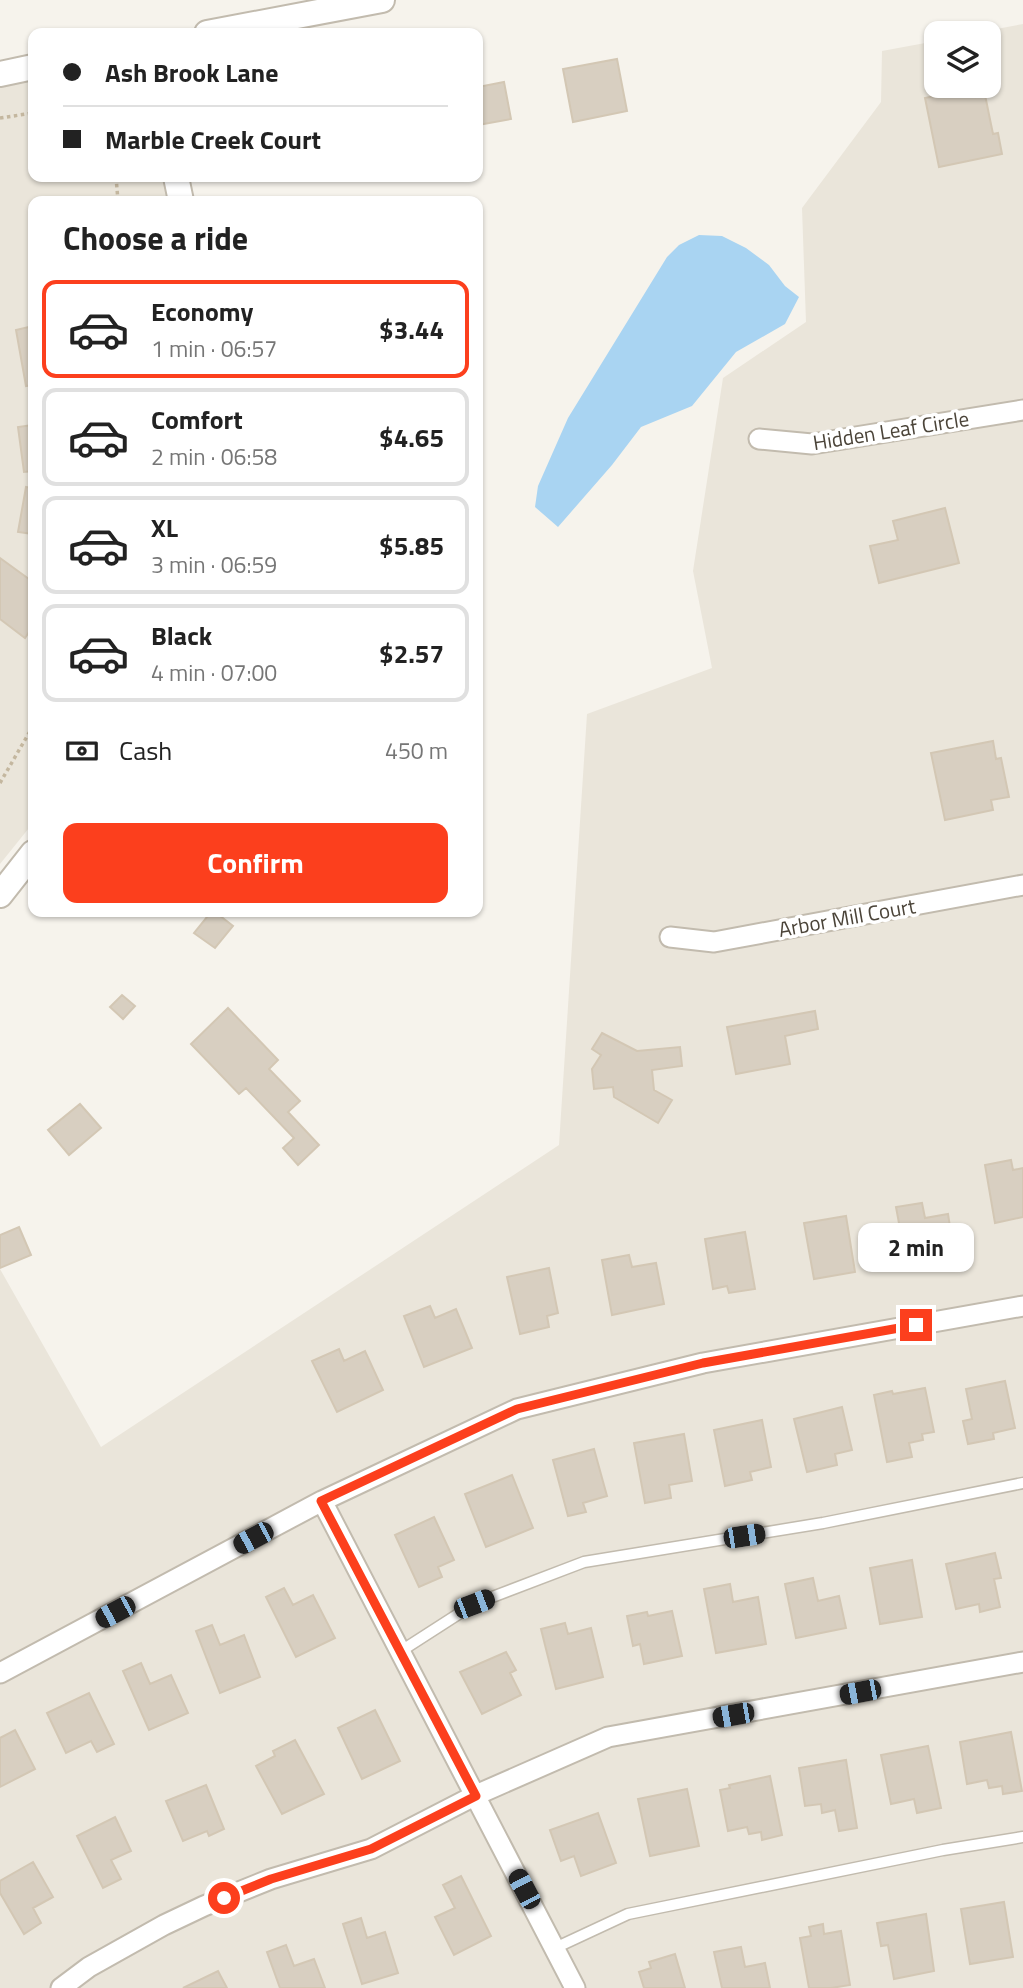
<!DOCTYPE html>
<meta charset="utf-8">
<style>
:root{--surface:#fff;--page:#f6f6f6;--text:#222;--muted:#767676;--line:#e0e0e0;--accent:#fc3f1d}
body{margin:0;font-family:"Titillium Web",sans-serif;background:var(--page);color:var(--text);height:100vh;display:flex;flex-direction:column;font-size:26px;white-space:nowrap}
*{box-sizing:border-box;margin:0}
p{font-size:23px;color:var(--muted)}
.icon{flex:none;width:38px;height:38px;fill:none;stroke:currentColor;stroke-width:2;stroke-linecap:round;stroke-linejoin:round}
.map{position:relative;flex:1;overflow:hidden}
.sheet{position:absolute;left:28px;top:196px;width:455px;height:721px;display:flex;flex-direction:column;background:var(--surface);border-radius:14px;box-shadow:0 2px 5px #0004}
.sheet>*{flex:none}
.top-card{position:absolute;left:28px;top:28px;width:455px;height:154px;border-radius:14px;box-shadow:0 2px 5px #0004;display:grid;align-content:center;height:154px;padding:0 35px;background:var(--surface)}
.fabs{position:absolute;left:924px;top:21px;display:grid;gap:14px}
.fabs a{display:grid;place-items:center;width:77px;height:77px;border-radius:14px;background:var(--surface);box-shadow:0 2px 5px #0004;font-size:35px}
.end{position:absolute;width:32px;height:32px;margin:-16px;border:9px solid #fc3f1d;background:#fff;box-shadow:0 0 0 4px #fff}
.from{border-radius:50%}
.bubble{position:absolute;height:49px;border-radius:14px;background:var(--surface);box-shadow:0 2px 5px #0004;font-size:23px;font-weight:700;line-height:49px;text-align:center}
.car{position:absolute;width:21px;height:42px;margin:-21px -10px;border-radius:9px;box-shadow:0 0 5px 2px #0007;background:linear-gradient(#222 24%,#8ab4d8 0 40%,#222 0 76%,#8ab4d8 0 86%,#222 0)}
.top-card b{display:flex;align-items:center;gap:24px;height:66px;font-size:26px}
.top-card b+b{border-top:2px solid var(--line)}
.top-card i{width:18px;height:18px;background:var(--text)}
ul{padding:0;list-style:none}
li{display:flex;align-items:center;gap:21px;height:98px;margin:0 14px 10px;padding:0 21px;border:4px solid var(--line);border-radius:14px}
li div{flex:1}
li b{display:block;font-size:26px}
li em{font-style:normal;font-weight:700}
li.active{border-color:var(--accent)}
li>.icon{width:63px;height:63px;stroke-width:1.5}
h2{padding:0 35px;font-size:32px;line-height:84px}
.pay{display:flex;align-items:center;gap:18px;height:77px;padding:0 35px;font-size:26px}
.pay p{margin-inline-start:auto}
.cta{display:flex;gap:14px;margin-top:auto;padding:14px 35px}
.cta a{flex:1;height:80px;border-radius:14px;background:var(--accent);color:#fff;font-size:28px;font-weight:700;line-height:80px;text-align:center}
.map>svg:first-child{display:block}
</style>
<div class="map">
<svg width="1023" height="1988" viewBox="0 0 1023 1988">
<rect width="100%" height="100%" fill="#f6f3ec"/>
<path fill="#eae5da" d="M1023,24V1988H0V1269L101,1447L559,1145L587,714L712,668L693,571L723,378L806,322L802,208L881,102L882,51L936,41V86H989V33H975Z
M33,76V177H166L170,201H33V823L0,864V84Z"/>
<path fill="#a9d4f2" d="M699,235L722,236L746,248L769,265L785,286L799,297L785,324L736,352L692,406L641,427L612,465L558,527L535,507L538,486L568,418L667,257L679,245Z"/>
<path fill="#d8cfc1" stroke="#d3c7b4" stroke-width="2" d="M617,59L627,111L573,122L563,69Z
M504,82L511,119L478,125V87Z
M974,88L976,97L985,95L993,134L998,133L1002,154L939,167L925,98Z
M33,326V385L26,386L16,330Z
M33,425V471L24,472L18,427Z
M26,487L33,488V534L18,532Z
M945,508L959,563L879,583L870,546L898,540L893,521Z
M0,558L33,582V626L25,638L0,619Z
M993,741L996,759L1001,758L1009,797L991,800L993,810L945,820L931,753Z
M211,912H215L233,926L215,948L194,933Z
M122,995L135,1006L123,1019L110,1007Z
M228,1008L278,1060L269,1069L300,1101L288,1112L319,1145L298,1165L283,1148L294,1138L246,1088L239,1094L191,1044Z
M815,1011L818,1029L785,1036L790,1064L736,1074L727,1027Z
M602,1033L637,1051L680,1047L682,1066L652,1070L654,1090L672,1100L658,1123L614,1097L613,1087L594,1089L592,1069L601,1055L592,1049Z
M80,1104L101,1128L69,1155L48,1130Z
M1011,1160L1013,1170L1023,1168V1217L995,1223L985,1165Z
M922,1203L925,1218L948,1214L954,1253L906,1261L896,1207Z
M846,1216L855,1272L814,1279L804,1223Z
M19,1227L31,1255L0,1268V1235Z
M745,1232L755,1289L729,1293L727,1286L713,1289L705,1239Z
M629,1255L632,1267L656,1263L664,1304L612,1315L602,1260Z
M549,1268L558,1313L547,1316L549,1327L520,1334L507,1277Z
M430,1306L435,1318L456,1309L472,1348L424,1367L404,1316Z
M339,1349L344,1361L365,1351L383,1390L337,1412L312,1361Z
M1005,1381L1015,1428L993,1433L994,1439L968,1444L963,1421L972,1419L966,1389Z
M925,1388L934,1432L922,1434L923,1440L909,1443L912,1457L887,1462L874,1395L892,1391L893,1394Z
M842,1407L852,1450L835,1454L837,1465L807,1472L794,1419Z
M762,1420L771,1467L750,1472L752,1480L725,1486L714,1430Z
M684,1434L692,1481L669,1485L671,1498L645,1503L634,1443Z
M594,1449L607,1496L583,1503L586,1512L568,1516L553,1460Z
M512,1475L533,1528L486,1547L465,1494Z
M434,1517L454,1560L438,1567L442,1577L419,1587L395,1535Z
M995,1553L1001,1578L994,1579L1000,1607L980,1612L979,1604L956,1609L946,1564Z
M912,1560L922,1617L880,1624L870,1568Z
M813,1578L818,1601L839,1596L846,1628L796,1638L785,1584Z
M730,1584L733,1602L758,1597L766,1644L716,1653L704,1589Z
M284,1588L293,1605L313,1595L335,1638L296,1657L266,1597Z
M672,1611L682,1656L644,1664L640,1644L633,1646L627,1616L647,1612L648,1616Z
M565,1623L568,1634L591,1628L603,1677L556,1689L541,1629Z
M212,1625L220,1645L244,1635L260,1677L220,1693L196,1631Z
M506,1652L516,1670L510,1673L521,1695L482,1714L460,1672Z
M141,1663L150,1684L171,1675L188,1713L149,1730L123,1671Z
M89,1693L114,1744L97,1752L91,1741L66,1753L47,1713Z
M375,1710L400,1761L362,1779L338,1728Z
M15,1730L35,1769L0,1787V1738Z
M1011,1732L1022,1791L1003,1794L1002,1786L989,1788L987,1780L967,1784L960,1742Z
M295,1740L324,1794L282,1814L256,1766L275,1756L273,1751Z
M928,1746L941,1808L917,1813L914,1799L891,1804L881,1755Z
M846,1760L857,1828L839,1831L835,1810L822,1813L821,1804L805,1806L799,1768Z
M770,1776L782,1835L762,1840L761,1832L749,1834L747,1827L728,1831L720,1790L730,1788L729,1785Z
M206,1785L224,1829L209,1836L207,1831L183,1841L166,1801Z
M687,1789L699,1846L650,1856L638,1799Z
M598,1813L616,1863L581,1876L574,1856L561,1861L550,1830Z
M115,1817L131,1851L111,1860L121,1879L103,1888L77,1836Z
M33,1862L53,1897L33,1908L41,1923L24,1934L0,1893V1881Z
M461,1876L491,1936L454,1955L435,1917L455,1908L443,1885Z
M1004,1902L1013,1957L970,1964L961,1909Z
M926,1914L934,1971L894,1979L888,1945L881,1946L877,1923Z
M361,1918L367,1938L385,1932L398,1973L362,1984L343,1924Z
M823,1924L824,1934L841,1931L850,1985L831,1988H809L800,1938L811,1936L809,1927Z
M286,1945L294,1966L314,1959L325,1988H280L267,1952Z
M741,1947L745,1967L765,1963L770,1988H722L714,1952Z
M675,1954L685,1988H644L639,1972L651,1968L649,1962Z
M218,1971L227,1988H183Z"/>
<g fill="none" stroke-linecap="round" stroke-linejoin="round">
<g stroke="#c2bbae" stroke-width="13">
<path id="service" d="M401,1651L474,1604L584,1562L823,1523L1023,1483
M555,1948L628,1914L943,1850L1023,1837"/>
</g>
<g stroke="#c2bbae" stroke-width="23">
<path id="minor" d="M759,439L812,444L1023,410
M670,937L714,942L1023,885
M322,1501L575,1988
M0,1673L322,1501L517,1409L703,1363L1023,1306
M61,1988L89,1967L164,1925L204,1906L271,1879L371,1849L476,1795L608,1737L1023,1662"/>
</g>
<g stroke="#c2bbae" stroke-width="28">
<path id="tertiary" d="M207,33L382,0
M0,74L33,67
M176,177L181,201
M0,895L33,853"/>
</g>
<path stroke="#c4b79f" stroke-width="3.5" stroke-dasharray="3.5 3.5" stroke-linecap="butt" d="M0,118L33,113
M116,177L118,201
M0,783L33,726"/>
<use href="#service" stroke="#fff" stroke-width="10"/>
<use href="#minor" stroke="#fff" stroke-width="19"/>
<use href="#tertiary" stroke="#fff" stroke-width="24"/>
</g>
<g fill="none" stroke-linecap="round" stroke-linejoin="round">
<path stroke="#fc3f1d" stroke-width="9" d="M224,1898L271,1879L371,1849L476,1796L321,1501L517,1409L703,1363L916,1325"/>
</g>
<g text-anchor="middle" stroke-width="7" stroke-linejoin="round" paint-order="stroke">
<g font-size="21" fill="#4b4439" stroke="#fff">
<text transform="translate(891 431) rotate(-9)" y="7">Hidden Leaf Circle</text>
<text transform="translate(847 918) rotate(-10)" y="7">Arbor Mill Court</text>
</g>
</g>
</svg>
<div class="fabs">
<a><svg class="icon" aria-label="layers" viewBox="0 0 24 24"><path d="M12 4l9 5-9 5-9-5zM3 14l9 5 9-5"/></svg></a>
</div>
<i class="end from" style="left:224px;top:1898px"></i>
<i class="end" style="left:916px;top:1325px"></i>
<div class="bubble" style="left:858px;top:1223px;width:116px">2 min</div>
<i class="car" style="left:744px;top:1536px;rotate:81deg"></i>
<i class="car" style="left:253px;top:1538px;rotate:242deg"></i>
<i class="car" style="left:474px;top:1604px;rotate:69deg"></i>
<i class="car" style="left:115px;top:1612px;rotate:242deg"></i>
<i class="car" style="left:860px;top:1692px;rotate:259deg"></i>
<i class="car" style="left:733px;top:1715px;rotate:260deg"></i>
<i class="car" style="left:524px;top:1889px;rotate:332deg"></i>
<div class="top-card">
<b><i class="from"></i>Ash Brook Lane</b>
<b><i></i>Marble Creek Court</b>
</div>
<section class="sheet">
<h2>Choose a ride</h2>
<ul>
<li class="active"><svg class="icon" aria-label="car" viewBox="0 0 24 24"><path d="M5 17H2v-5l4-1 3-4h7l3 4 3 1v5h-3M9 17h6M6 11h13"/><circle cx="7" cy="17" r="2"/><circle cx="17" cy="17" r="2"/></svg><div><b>Economy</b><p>1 min · 06:57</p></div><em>$3.44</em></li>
<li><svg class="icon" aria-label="car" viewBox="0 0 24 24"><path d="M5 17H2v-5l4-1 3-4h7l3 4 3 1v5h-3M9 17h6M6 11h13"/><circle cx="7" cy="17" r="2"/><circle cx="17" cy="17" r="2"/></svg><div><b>Comfort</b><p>2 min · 06:58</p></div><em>$4.65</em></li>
<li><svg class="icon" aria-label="car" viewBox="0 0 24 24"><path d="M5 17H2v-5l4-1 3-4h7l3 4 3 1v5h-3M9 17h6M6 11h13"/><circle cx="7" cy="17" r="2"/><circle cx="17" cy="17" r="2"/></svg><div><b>XL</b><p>3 min · 06:59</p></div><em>$5.85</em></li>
<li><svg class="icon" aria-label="car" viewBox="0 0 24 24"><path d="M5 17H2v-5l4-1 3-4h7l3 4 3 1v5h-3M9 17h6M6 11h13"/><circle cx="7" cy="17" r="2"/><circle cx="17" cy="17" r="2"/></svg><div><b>Black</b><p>4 min · 07:00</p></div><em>$2.57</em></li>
</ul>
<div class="pay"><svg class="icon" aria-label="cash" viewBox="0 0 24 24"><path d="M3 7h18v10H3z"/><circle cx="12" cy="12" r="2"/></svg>Cash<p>450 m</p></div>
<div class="cta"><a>Confirm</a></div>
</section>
</div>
